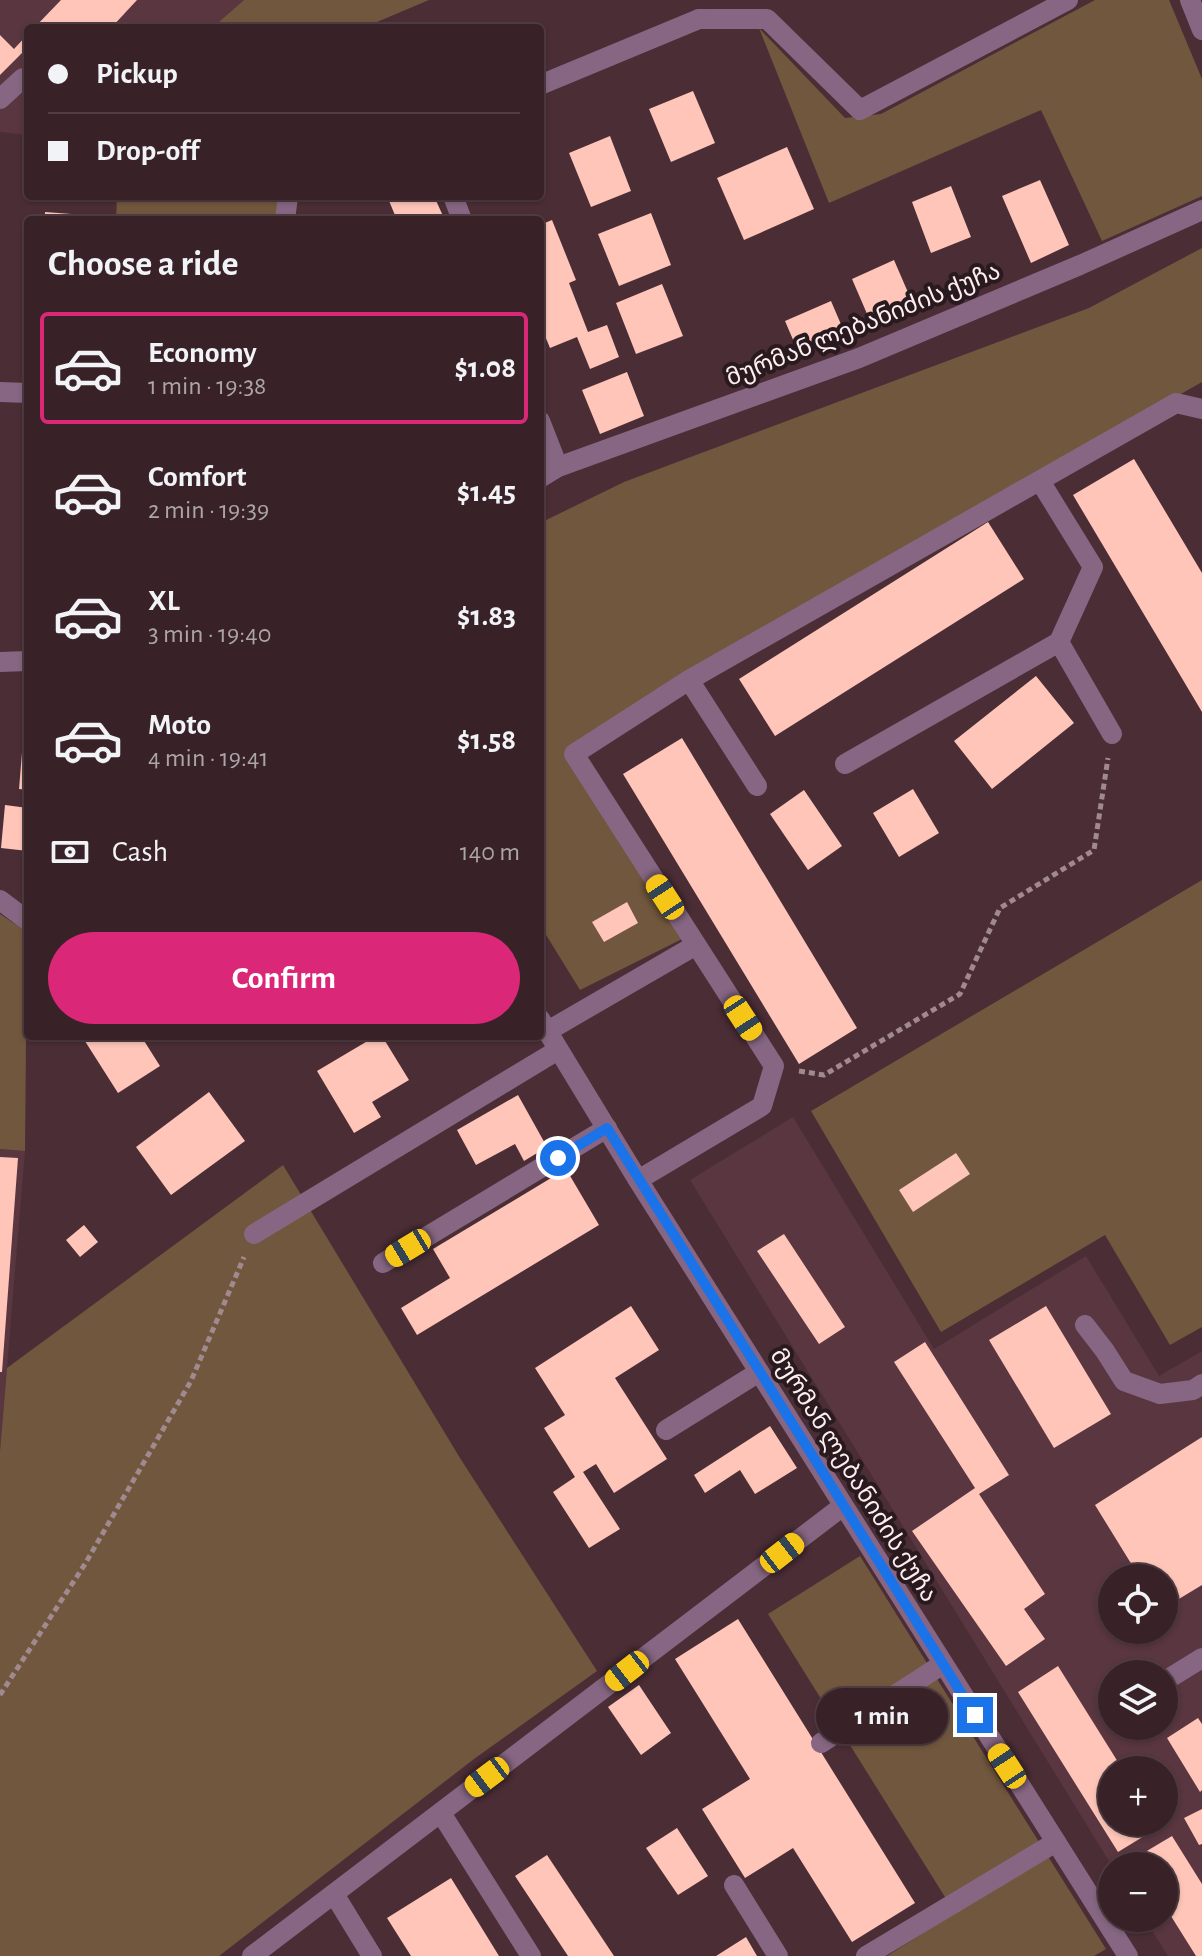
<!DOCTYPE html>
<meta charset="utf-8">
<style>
:root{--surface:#382228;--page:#3f2a30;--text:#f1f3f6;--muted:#aba4a8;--line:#523f45;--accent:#db2777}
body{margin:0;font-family:"Alegreya Sans","Noto Sans Georgian",sans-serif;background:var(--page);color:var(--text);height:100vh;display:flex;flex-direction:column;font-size:30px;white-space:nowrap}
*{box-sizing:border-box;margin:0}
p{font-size:26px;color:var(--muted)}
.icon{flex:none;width:44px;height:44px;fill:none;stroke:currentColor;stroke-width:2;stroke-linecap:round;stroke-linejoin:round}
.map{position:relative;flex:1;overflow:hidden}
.details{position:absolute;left:24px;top:216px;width:520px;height:824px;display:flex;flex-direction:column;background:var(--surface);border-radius:8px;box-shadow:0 2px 6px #0004,0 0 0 2px var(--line)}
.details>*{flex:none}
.guide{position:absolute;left:24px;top:24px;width:520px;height:176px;border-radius:8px;box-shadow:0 2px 6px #0004,0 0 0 2px var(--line);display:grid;align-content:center;height:176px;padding:0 24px;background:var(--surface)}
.controls{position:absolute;left:1098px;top:1564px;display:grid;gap:16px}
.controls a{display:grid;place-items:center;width:80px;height:80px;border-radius:50%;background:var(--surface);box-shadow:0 2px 6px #0004,0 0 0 2px var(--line);font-size:40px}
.end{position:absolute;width:36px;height:36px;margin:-18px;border:10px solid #1a73e8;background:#fff;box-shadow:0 0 0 4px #fff}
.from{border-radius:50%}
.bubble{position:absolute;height:56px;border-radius:28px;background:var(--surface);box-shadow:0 2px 6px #0004,0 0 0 2px var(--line);font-size:26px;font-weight:700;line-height:56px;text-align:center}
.car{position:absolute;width:24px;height:48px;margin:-24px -12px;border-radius:10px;box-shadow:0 0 6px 2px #0007;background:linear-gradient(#f5c518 24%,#345 0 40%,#f5c518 0 76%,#345 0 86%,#f5c518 0)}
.guide b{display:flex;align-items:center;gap:28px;height:76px;font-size:30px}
.guide b+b{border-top:2px solid var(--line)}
.guide i{width:20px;height:20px;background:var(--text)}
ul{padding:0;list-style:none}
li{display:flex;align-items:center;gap:24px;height:112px;margin:0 16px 12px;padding:0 8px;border:4px solid transparent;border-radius:8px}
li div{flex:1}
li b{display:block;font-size:30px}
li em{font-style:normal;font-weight:700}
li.active{border-color:var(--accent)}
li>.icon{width:72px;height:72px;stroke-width:1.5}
h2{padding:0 24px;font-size:36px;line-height:96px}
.pay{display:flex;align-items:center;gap:20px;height:88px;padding:0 24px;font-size:30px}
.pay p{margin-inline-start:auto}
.button{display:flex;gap:16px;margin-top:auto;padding:16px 24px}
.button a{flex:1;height:92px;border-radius:48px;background:var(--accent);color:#fff;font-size:32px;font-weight:700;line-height:92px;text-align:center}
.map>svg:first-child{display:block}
</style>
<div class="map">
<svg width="1202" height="1956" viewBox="0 0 1202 1956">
<rect width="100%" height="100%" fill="#4b2d36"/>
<path fill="#593640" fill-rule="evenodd" d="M0,0H244L212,28H28V135L0,132Z
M793,1117L934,1349L1086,1256L1159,1376L1202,1351V1956H1168L1144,1918H1164V1866H1112L690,1180ZM1112,1578H1164V1630H1112ZM1112,1674H1164V1726H1112ZM1112,1770H1164V1822H1112Z
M0,1149L25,1151L0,1451Z"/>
<path fill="#71573d" d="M244,0H429L377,22L379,28H212Z
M1095,0H1169L1202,79V196L1102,241L1041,110L829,203L759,28L845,118L881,114Z
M117,196H283L281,220H116Z
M1202,248V382L675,681L564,753L682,939L580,990L540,925V523L624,482L1089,308Z
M1202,880V1327L1170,1345L1105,1235L941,1332L811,1111Z
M0,914L27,932L25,1151L0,1149Z
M283,1165L460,1458L597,1671L474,1759L219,1956H0V1451L7,1368Z
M860,1556L1106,1949L1094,1956H887L955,1913L768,1614Z"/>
<path fill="#fec5b8" d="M61,0H137L111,28H34Z
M28,34V59L22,53L0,75V35L14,49Z
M693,91L715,143L671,162L649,109Z
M610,136L631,191L591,207L569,153Z
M787,147L814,209L744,240L717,178Z
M1040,180L1069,245L1031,263L1002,196Z
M951,186L971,237L931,253L912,202Z
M387,196H434L443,216L433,220H397Z
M45,212L111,217V220H45Z
M651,213L671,265L619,286L598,234Z
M552,220L576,280L569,283L588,332L607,325L619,357L590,369L577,337L550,348L540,324V225Z
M894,260L916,311L874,330L852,279Z
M662,284L683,336L636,354L616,303Z
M831,301L846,336L800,356L785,321Z
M627,372L644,416L600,434L582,390Z
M1134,459L1202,573V712L1073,495Z
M988,522L1024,579L775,736L739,679Z
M1036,676L1074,723L992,789L954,741Z
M25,716L28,717V790L19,789Z
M682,738L857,1028L799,1064L623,774Z
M913,789L939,833L899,857L873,813Z
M804,790L842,846L808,870L770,814Z
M5,805L28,808V851L1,848Z
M627,902L638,923L604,942L592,922Z
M87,1036H141L160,1066L118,1093L83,1038Z
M376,1036H382L409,1080L372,1102L381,1117L354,1133L317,1071Z
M209,1092L245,1141L171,1195L136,1147Z
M518,1095L547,1147L524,1161L515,1144L476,1165L457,1130Z
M956,1153L970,1174L913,1212L899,1190Z
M0,1157L18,1158L2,1372H0Z
M566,1169L599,1225L417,1335L401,1308L450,1278L433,1249Z
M84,1225L98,1242L80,1257L66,1240Z
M784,1234L845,1327L819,1344L757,1251Z
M631,1306L659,1350L615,1378L667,1459L614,1493L596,1464L583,1472L620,1529L589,1548L553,1492L575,1477L544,1428L565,1415L535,1368Z
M1046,1306L1111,1414L1054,1448L989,1340Z
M925,1342L1009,1475L979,1494L1045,1594L1024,1609L1045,1639L1006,1666L912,1531L975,1488L894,1362Z
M770,1426L797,1468L755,1494L740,1470L705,1493L694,1475Z
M1202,1437V1585L1164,1608V1578H1140L1095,1505Z
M738,1619L915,1903L852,1942L793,1848L745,1878L702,1809L750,1779L675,1659Z
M1058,1666L1123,1770H1112V1822H1156L1159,1827L1118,1852L1018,1692Z
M639,1685L671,1733L641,1755L608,1707Z
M1198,1718L1202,1724V1790L1200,1792L1167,1738Z
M1202,1809V1844L1199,1845L1184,1818Z
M677,1828L708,1876L678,1895L646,1848Z
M1172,1836L1202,1884V1956H1196L1164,1905V1866H1140L1135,1858Z
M547,1855L614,1956H568L515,1876Z
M451,1878L499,1956H411L387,1918Z
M746,1937L757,1956H716Z"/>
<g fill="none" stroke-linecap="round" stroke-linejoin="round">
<path stroke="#a0898f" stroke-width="5" stroke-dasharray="6 4" stroke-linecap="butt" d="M799,1071L824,1075L960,994L1000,908L1094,850L1108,758
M0,1695L85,1564L191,1381L244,1257"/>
<path stroke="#866682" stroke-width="20" d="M1190,0L1202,30
M699,19H767L860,110L1068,0
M0,99L23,78
M453,196L462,220
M540,421L558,467
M1040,481L1093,567L1059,642L1112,734
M689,680L1176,403L1202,409
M845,764L1059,642
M0,900L28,921
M546,1032L696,945
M638,1180L762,1106L774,1066L574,754L689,680L757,786
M254,1234L558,1050
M383,1263L607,1128
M1085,1325L1105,1351L1124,1381L1160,1394L1193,1390L1202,1384
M666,1430L759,1372
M821,1743L943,1664
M441,1813L531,1956
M734,1885L778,1956
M334,1894L372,1956
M866,1956L1056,1842"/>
<path stroke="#866682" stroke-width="20" d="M540,85L699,19
M285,220L288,196
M0,392L28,393
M540,478L558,467L859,358L1080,265L1202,210
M0,662L28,661
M540,1019L638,1180L1128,1956
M1168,1679L1202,1658
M252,1956L843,1506"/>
</g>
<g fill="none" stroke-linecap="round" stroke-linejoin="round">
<path stroke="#1a73e8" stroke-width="10" d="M558,1158L607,1128L975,1715"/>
</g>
<g text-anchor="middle" stroke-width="8" stroke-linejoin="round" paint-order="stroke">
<g font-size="24" fill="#feeef1" stroke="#281a1e">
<text transform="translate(863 324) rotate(-22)" y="8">მურმან ლებანიძის ქუჩა</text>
<text transform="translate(854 1475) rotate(58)" y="8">მურმან ლებანიძის ქუჩა</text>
</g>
</g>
</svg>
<div class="controls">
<a><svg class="icon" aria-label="locate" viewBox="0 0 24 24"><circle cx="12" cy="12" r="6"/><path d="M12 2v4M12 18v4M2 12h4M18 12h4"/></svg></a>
<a><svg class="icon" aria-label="layers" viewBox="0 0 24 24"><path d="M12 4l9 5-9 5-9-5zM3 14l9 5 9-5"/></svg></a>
<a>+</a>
<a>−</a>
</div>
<i class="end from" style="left:558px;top:1158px"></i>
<i class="end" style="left:975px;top:1715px"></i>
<div class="bubble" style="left:816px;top:1688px;width:132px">1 min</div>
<i class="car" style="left:665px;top:897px;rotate:327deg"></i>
<i class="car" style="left:743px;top:1018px;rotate:147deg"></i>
<i class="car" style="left:408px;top:1248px;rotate:239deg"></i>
<i class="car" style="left:782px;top:1553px;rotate:52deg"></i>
<i class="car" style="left:627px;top:1671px;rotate:232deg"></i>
<i class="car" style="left:1007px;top:1766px;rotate:327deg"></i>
<i class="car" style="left:487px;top:1777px;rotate:233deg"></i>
<div class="guide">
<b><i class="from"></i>Pickup</b>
<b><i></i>Drop-off</b>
</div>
<section class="details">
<h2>Choose a ride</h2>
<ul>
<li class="active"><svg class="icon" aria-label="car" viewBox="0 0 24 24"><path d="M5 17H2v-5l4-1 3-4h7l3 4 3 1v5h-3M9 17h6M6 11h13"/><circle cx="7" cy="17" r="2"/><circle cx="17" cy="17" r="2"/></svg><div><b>Economy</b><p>1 min · 19:38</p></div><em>$1.08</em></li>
<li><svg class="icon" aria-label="car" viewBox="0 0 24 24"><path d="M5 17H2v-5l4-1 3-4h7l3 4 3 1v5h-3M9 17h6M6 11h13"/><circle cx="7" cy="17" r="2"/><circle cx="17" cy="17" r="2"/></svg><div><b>Comfort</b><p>2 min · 19:39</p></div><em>$1.45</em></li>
<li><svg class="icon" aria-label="car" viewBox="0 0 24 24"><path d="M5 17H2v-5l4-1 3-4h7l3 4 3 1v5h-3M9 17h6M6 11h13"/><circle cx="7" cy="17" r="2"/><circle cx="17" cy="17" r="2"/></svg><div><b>XL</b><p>3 min · 19:40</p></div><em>$1.83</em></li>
<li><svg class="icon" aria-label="car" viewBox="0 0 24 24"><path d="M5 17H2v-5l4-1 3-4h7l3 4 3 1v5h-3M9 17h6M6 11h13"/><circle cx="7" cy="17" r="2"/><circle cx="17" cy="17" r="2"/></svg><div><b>Moto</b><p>4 min · 19:41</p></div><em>$1.58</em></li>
</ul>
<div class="pay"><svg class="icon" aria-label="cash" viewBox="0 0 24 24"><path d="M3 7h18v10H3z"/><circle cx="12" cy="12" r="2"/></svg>Cash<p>140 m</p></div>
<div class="button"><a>Confirm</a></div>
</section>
</div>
